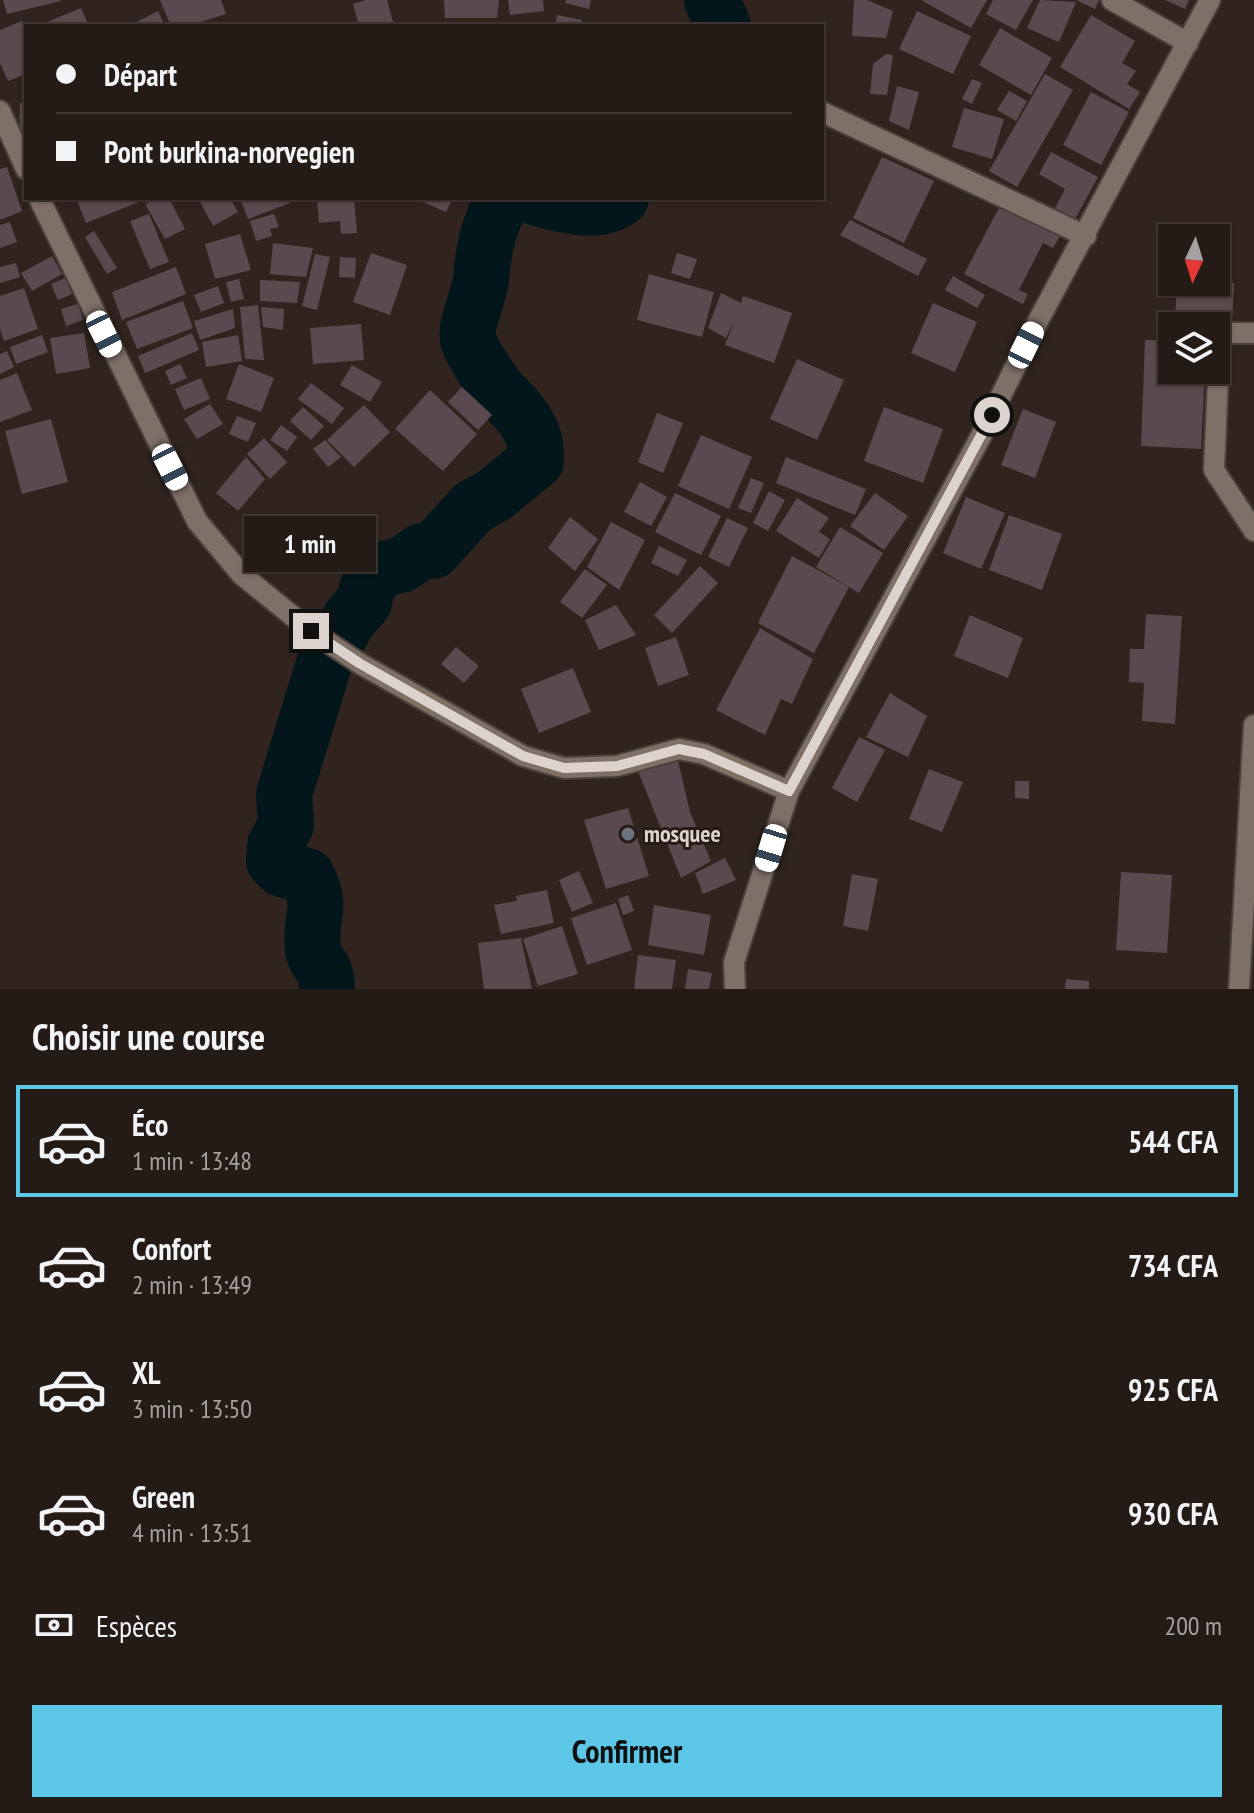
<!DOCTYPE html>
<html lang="fr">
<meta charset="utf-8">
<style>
:root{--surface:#251b16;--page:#2d241f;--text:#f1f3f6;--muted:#a3a1a1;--line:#423935;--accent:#5cc7e7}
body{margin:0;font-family:"PT Sans Narrow",sans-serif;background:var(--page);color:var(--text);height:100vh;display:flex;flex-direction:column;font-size:30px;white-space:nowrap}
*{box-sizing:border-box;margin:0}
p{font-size:26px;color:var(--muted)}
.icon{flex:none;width:44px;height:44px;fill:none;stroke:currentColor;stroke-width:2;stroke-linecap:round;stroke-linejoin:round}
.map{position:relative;height:989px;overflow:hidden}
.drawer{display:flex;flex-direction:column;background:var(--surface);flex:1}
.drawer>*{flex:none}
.hud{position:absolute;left:24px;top:24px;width:800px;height:176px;border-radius:0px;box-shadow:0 2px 6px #0004,0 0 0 2px var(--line);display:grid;align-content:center;height:176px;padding:0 32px;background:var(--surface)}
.needle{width:52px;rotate:184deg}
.controls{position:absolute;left:1158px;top:224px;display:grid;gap:16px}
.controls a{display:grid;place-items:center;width:72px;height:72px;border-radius:0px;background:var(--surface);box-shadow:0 2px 6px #0004,0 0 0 2px var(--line);font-size:40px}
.end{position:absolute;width:36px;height:36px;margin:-18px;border:10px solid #dcd3cf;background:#111;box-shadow:0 0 0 4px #111}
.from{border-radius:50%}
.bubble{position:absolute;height:56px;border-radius:0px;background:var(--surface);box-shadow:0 2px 6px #0004,0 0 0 2px var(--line);font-size:26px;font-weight:700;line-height:56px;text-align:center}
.car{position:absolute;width:24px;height:48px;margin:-24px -12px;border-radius:10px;box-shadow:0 0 6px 2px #0007;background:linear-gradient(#fff 24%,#345 0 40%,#fff 0 76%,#345 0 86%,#fff 0)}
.hud b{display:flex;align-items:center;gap:28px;height:76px;font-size:30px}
.hud b+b{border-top:2px solid var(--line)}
.hud i{width:20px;height:20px;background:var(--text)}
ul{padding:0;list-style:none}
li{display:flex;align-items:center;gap:24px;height:112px;margin:0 16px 12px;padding:0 16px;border:4px solid transparent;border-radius:0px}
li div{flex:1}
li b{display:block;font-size:30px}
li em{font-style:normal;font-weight:700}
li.active{border-color:var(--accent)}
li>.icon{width:72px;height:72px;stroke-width:1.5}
h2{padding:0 32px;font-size:36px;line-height:96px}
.pay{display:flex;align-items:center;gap:20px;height:88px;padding:0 32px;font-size:30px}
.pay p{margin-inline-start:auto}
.primary-button{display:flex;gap:16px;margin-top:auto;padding:16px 32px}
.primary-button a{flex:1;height:92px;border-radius:0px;background:var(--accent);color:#111;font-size:32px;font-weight:700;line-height:92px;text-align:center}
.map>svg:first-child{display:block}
</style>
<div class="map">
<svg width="1254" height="989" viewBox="0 0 1254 989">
<rect width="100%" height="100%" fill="#31241e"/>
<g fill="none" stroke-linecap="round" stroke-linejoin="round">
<path stroke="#02161b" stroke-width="56" d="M712,0L723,26
M537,198C564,205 597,216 621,198
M327,989C327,963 314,964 313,949C309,917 324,909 307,876L282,869L274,861L275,845L286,825L284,794L325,661L350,618L364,602L367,589L378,570L401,565L422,551H433L473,507L493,496L536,461C538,433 523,415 505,397C494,387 473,354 468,340C464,329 479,296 481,280C483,253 488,220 506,198"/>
</g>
<path fill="#5a4a4f" d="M3,0H61V1L7,14Z
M160,0H221L226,14L188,26H171Z
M366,0H387L394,26H359L353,4Z
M444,0H499L497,18H445Z
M508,0H543L544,11L510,15Z
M566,0H591L589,9L565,3Z
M854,0H867L893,11L886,38L852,36Z
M921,0H987L971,28Z
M993,0H1033L1016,30L986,14Z
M1040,0L1076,2L1059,42L1027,28Z
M1076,0H1099L1095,9Z
M1165,0H1189L1185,9Z
M81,8L89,26H43L42,24Z
M158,11L165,26H129Z
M917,11L971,36L953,74L899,49Z
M557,15L582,20L581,26H555Z
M1091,15L1135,41L1122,63L1136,71L1127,84L1140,92L1129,109L1060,67Z
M22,21L26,30V74L8,81L0,63V30Z
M441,22H477V26H441Z
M1000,28L1052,58L1031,95L979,65Z
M886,54L893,55L887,95L870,94L873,64Z
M1045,74L1073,90L1017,187L989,171Z
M972,79L982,83L972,104L962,99Z
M897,86L919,92L909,130L889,121Z
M1009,91L1027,101L1016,121L997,110Z
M1091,92L1129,112L1101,165L1063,145Z
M20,103H26V142H19Z
M964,108L1004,119L992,159L952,147Z
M1051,152L1098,177L1074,221L1054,210L1065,189L1039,174Z
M882,157L934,181L904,243L853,218Z
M7,167L22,211L0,220V169Z
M76,198H149L86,223Z
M157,198H169L185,229L165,239L145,204Z
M198,198H230L238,212L213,226Z
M240,198H288L290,203L248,219Z
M354,198L357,233L341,234L340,221L319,223L317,200Z
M413,198H453L446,212Z
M1000,206L1060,236L1053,248L1043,243L1019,290L1028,294L1023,304L964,274Z
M149,214L169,262L150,269L130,221Z
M274,214L279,227L270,229L272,236L256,241L250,221Z
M850,220L927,259L918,276L840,235Z
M10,222L17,242L0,248V225Z
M94,231L117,268L107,274L85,237Z
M240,234L251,270L215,279L205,244Z
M273,243L313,248L306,277L270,274Z
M371,253L407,265L390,315L353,302Z
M677,253L697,259L690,279L671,273Z
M315,254L330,257L317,310L302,306Z
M52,256L62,274L32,291L21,273Z
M340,257L356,258L355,278L339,277Z
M16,263L20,277L0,283V267Z
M176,267L186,294L122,320L112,292Z
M649,274L714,292L702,337L637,320Z
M953,276L985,295L977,308L945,290Z
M65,278L72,294L58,300L51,284Z
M239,279L244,299L231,302L226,282Z
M260,280L300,282L297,303L260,301Z
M1177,282L1234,283L1232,322L1175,320Z
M218,286L224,303L201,312L194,295Z
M24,288L38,329L4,341L0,329V296Z
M721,293L741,303L743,296L792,313L774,363L725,345L735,319L726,338L708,328Z
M183,301L193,328L137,349L126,322Z
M933,303L977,322L955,372L911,353Z
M78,304L83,320L66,326L61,309Z
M258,305L264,360L245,359L240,307Z
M261,307L284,309L283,330L263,327Z
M233,309L235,328L200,340L194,321Z
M361,324L364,360L313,364L310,328Z
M84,333L90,368L56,374L50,338Z
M192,333L199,350L145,373L138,356Z
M42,335L48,352L16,364L10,347Z
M238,335L242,361L206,367L202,342Z
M1145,340L1172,341V370H1205L1201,449L1141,446Z
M7,351L14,367L0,374V354Z
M797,359L844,380L817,440L770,419Z
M180,364L187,378L171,385L165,371Z
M239,364L274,378L261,412L226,399Z
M352,365L382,382L370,402L340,385Z
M17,373L32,410L0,422V380Z
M201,378L210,399L184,410L175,389Z
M311,383L344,408L332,424L298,399Z
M462,387L492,415L478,430L448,402Z
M430,390L477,434L443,471L395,429Z
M210,404L223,424L197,439L184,419Z
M364,405L390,432L354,467L327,440Z
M303,407L324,426L311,440L290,421Z
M884,407L943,429L923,483L864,461Z
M1023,409L1056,422L1035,478L1001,465Z
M657,413L683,423L663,473L638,462Z
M237,416L256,423L248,442L229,434Z
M51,419L68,482L22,494L5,431Z
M281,425L297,437L287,451L270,440Z
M701,435L752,457L729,509L678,486Z
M264,438L287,462L270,479L247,454Z
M325,440L341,457L328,467L313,449Z
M246,457L265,479L238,511L216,493Z
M786,457L866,489L855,515L776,483Z
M751,478L764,483L751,513L738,508Z
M640,482L667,497L651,526L624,512Z
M769,491L785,500L768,531L753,523Z
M675,493L721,516L701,555L655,532Z
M875,493L908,516L884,550L850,526Z
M966,497L1005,513L981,569L943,553Z
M797,498L829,518L819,532L830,539L819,558L776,531Z
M1009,515L1062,534L1042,590L989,570Z
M570,517L598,539L575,571L548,548Z
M727,518L748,528L729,567L708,557Z
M611,522L645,540L619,590L587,567Z
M840,527L883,553L859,593L816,567Z
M659,546L687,560L678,576L651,563Z
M792,556L849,587L814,653L758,623Z
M700,566L718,583L672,633L654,615Z
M585,569L607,585L582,618L560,602Z
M616,605L636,635L599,650L585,620Z
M1146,614L1182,616L1175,724L1142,721L1144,683L1129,682L1130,649H1144Z
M970,615L1023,638L1008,678L954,656Z
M760,628L813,659L792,704L781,699L765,735L716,710Z
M676,637L689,675L658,686L645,648Z
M456,647L479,666L464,683L441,664Z
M573,668L591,712L539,733L521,689Z
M890,693L927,716L908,757L866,737Z
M859,737L885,750L857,802L832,788Z
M657,761H678L690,812L711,861L681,878L638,771Z
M929,769L963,782L942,832L909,819Z
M1015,781H1029V799L1015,798Z
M628,808L649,876L606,889L584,820Z
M725,858L736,880L703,894L695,873Z
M579,871L593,903L572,912L559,880Z
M1121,872L1172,875L1167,953L1116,950Z
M852,874L878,879L868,931L843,926Z
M547,890L554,923L501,934L494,905L517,901L516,896Z
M628,895L634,911L623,915L618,899Z
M616,903L632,950L587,965L571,918Z
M654,905L711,915L704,955L648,945Z
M562,926L578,974L538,986L523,939Z
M521,938L532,989H484L478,943Z
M638,955L676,960L672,989H634Z
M688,969L712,973L709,989H685Z
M1066,979L1089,981V989H1065Z"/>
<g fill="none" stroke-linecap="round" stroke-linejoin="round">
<g stroke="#4b403c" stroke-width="24">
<path id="minor" d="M1112,0L1188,43
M0,111L26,169
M822,112L1086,236
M39,198L197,521L242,575L311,631L359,663L523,756L564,768L617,766L679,749L704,754L789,791
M1254,333H1220L1214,470L1254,531
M735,989L734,962L789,791L980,438L1038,321L1210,0
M1239,989L1254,725"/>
</g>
<use href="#minor" stroke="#7e6f67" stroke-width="20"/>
</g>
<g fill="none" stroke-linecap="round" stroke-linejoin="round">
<path stroke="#dcd3cf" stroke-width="10" d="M311,631L359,663L523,756L564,768L617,766L679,749L704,754L789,791L992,415"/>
</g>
<circle fill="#6b7280" stroke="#271b15" stroke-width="3" cx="628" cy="834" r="8"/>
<g text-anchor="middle" stroke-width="6" stroke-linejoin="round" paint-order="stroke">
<g font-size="24" font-weight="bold" fill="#dcd3cf" stroke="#271b15" text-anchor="start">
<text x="644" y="842">mosquee</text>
</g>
</g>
</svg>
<div class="controls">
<a><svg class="needle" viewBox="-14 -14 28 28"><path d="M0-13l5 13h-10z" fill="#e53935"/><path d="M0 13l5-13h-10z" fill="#a3a1a1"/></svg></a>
<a><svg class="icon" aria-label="layers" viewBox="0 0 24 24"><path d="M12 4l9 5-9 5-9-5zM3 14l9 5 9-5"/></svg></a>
</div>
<i class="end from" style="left:992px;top:415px"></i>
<i class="end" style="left:311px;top:631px"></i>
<div class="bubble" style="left:244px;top:516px;width:132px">1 min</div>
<i class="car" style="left:104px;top:334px;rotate:154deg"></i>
<i class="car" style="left:1026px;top:345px;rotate:26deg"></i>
<i class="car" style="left:170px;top:467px;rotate:153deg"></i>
<i class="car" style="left:771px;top:848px;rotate:197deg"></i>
<div class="hud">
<b><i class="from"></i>Départ</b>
<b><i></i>Pont burkina-norvegien</b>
</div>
</div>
<section class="drawer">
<h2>Choisir une course</h2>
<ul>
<li class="active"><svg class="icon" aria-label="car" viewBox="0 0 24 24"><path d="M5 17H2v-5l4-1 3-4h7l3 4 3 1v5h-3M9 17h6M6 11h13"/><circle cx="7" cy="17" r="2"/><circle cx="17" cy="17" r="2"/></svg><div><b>Éco</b><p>1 min · 13:48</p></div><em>544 CFA</em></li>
<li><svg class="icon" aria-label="car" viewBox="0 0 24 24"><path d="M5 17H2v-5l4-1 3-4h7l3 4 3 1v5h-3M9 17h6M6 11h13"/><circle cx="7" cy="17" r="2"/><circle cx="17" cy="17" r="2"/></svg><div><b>Confort</b><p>2 min · 13:49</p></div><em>734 CFA</em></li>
<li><svg class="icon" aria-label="car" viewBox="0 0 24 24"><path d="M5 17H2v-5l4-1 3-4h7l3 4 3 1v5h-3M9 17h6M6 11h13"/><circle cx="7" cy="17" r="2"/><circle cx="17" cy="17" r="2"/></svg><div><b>XL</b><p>3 min · 13:50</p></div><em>925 CFA</em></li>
<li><svg class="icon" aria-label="car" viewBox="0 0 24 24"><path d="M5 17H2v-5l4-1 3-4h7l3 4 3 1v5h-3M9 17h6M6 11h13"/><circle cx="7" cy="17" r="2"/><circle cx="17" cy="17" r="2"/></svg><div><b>Green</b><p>4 min · 13:51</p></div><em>930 CFA</em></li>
</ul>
<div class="pay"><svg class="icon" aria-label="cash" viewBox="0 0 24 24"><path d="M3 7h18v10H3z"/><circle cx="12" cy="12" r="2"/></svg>Espèces<p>200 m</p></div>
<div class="primary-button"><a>Confirmer</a></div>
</section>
